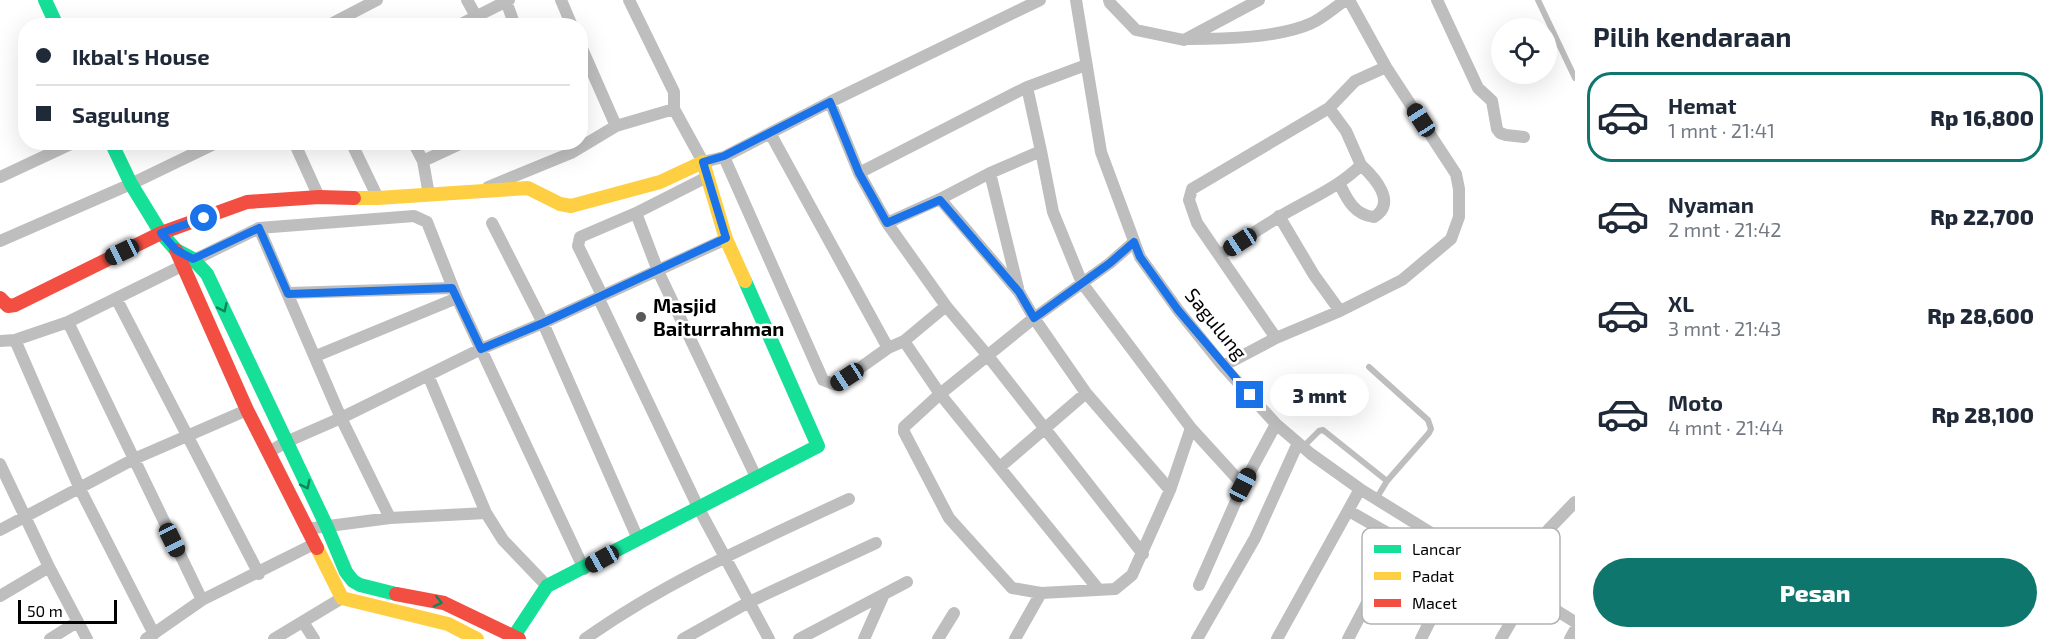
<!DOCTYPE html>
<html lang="id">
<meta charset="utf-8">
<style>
:root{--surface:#fff;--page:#f2f2f3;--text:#1f2937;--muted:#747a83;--line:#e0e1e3;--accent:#0f766e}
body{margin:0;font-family:"Exo 2",sans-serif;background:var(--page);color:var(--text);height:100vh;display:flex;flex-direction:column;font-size:22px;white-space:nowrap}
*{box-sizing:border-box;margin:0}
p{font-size:20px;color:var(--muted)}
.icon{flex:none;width:33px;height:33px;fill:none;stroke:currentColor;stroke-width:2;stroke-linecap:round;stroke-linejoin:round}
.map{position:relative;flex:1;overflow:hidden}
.drawer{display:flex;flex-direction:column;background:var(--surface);width:480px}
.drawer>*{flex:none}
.guide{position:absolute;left:18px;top:18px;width:570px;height:132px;border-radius:24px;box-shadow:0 6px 24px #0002;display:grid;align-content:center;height:132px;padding:0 18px;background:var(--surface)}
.fabs{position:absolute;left:1491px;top:18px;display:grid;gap:12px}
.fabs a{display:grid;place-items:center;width:66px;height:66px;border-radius:50%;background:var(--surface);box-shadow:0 6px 24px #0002;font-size:30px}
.scale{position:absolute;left:18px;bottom:15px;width:99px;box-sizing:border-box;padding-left:6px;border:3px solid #000;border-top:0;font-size:16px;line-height:21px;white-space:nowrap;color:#000;-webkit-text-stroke:4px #fff;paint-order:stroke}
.end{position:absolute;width:27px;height:27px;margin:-14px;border:8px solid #1a73e8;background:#fff;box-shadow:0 0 0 3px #fff}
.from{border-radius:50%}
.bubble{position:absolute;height:42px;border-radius:21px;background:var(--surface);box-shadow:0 6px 24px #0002;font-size:20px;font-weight:800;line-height:42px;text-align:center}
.car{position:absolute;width:18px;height:36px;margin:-18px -9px;border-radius:8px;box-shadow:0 0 4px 2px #0007;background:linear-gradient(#222 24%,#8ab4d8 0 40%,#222 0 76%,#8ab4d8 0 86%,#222 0)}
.guide b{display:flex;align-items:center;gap:21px;height:57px;font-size:22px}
.guide b+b{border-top:2px solid var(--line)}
.guide i{width:15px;height:15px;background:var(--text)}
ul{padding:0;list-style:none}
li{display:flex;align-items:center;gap:18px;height:90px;margin:0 12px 9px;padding:0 6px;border:3px solid transparent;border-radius:24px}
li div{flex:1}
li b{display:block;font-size:22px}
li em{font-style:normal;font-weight:800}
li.current{border-color:var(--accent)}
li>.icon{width:54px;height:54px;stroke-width:1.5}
h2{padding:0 18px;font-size:27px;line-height:72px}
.cta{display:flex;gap:12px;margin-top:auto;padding:12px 18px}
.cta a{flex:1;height:69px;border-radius:36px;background:var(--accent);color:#fff;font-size:24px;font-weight:800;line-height:69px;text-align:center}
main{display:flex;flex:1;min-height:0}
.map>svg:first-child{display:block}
</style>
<main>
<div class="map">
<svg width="1575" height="639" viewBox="0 0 1575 639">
<rect width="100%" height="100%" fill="#fff"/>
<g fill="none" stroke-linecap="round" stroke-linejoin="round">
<path stroke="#bebebe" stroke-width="6" d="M1538,0L1575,78
M1303,447L1319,431L1323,430L1387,481L1429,433L1431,429L1428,420L1369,367
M1376,499L1387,481"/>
<path stroke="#bebebe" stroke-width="12" d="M467,0L476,16
M561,0L572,26
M629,0L674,92V109L703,162L724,157L830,102L1040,0
M1076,0L1101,152L1140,257L1178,310L1223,366L1276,424L1311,454L1360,489L1575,622
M1109,0L1110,3L1136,30L1184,40L1259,0
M1437,0L1478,88L1492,101L1497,129L1500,133L1506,135L1524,137
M506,1L515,26
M327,26L377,0
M457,26L509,0
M1188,39C1224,39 1279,38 1312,23C1324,17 1335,7 1346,0
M580,44L616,126
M1027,87L1041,151L990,173L940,199L1019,292L1034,318L1086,393L1170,490
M830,102L859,173L887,223L946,306L904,341
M770,133L888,348
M294,142L319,197
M351,142L378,198
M413,142L423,161L429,195
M1041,151L1053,212L1082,283L1191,428L1170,490L1132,575L1115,589L1041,593L1012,588L949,518L904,432V427L940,394L1034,318L1110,263L1134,242
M724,157L823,380L836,385L888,348L904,341L940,394L1099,590
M423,161L464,142
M859,173L1027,87L1086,65
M990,173L1018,288
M0,177L75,142
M1339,183C1347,199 1354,215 1374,217C1398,203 1374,177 1361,165
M488,187L571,153L616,126L674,109
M636,213L658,271L756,477
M1279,216L1314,275L1340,311
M492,223L543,323L638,539
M887,223L940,199
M259,228L341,418L390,518
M0,241L131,184L218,142
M1220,255C1239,242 1259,229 1279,217C1307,200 1338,188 1361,165L1346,131L1329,108
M288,293L452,288
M602,295L578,246L580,237L636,213L707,177
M598,297L699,509L769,639
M116,298L259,574
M946,306L988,356L1143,554
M68,322L202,600
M1276,338L1197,223L1189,200L1192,189L1329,108L1355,81L1386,67
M15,340L80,489L154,634
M0,341L15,340L68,322L259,228L414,216L427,222L457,298L584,569
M316,356L457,298
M1223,366L1276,338L1340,311L1402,280L1451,239L1459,217V189L1456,174L1386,67L1349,0
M428,375L486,513L503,540L547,586
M1191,428L1243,485
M269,452L286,442L341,418L481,349L543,323L726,239
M0,464L49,567L87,639
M1000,467L1086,393
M1349,511L1519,608
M306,529L390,518L486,513
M0,530L134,459L247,410
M1508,581L1549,529L1575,502
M1199,585L1243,485L1276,424
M0,596L49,567
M303,622L314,639
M50,639L77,622
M146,639L202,600L314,544
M274,639L342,598
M585,639C666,581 759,541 849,499
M683,639L749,602L876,543
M799,639L907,582
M864,639L884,594
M938,639L954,613
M1015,639L1041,593
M1197,639L1255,538L1298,443
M1277,639L1360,489
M1348,639L1400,540
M1421,639L1455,571
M1501,639L1519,608L1532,595
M1570,639L1575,630"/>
<path stroke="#16e098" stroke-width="14" d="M45,0L57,26
M111,142L131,184L161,233L176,250L193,259L207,274L327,527L346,572L353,581L360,585L396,594
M514,636L547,586L818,446L745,281"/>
<path stroke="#ffcf43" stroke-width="14" d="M354,198H378L528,188L560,204L571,206L660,182L703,162L726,239L745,281
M317,548L342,598L448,624L477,639"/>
<path stroke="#f24e42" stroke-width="14" d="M176,250L247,410L317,548
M0,298L8,306L15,305L161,233L247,202L319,197L354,198
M396,594L444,603L519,639"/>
</g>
<defs><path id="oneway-chevron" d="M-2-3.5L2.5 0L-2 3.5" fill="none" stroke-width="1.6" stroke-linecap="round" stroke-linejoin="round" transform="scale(1.5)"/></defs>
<g stroke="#0d865b">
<use href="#oneway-chevron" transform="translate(223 308) rotate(65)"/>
<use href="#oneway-chevron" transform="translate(306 485) rotate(63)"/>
<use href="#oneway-chevron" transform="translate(438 602) rotate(13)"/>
</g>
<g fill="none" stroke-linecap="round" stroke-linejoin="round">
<path stroke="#1a73e8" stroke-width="8" d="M204,218L161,233L176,250L193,259L259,228L288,294L452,288L481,349L543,323L726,238L703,162L724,156L830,102L859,173L887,223L940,200L1019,292L1034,318L1110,263L1134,242L1140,257L1178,310L1250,395"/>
</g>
<circle fill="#595959" stroke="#fff" stroke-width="2" cx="641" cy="317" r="6"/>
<g text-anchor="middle" stroke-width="5" stroke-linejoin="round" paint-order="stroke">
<g font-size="20" font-weight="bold" fill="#000" stroke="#fff" text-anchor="start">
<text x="653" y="313">Masjid<tspan x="653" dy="23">Baiturrahman</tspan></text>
</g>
<g font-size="20" fill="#000" stroke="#fff">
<text transform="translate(1216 324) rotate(51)" y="7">Sagulung</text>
</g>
</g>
<rect x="1362" y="528" width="198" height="96" rx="9" fill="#fff" stroke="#b2b2b2" stroke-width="1.5"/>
<rect x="1374" y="545" width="27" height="8" fill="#16e098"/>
<rect x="1374" y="572" width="27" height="8" fill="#ffcf43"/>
<rect x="1374" y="599" width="27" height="8" fill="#f24e42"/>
<g font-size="16" fill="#000">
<text x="1412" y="555">Lancar</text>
<text x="1412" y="582">Padat</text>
<text x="1412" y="609">Macet</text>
</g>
</svg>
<div class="fabs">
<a><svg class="icon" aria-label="locate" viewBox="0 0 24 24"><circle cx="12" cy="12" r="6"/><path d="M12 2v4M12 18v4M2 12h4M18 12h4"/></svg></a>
</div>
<div class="scale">50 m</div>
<i class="end from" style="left:204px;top:218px"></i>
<i class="end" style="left:1250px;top:395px"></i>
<div class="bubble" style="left:1270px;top:374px;width:99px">3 mnt</div>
<i class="car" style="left:1421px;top:120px;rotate:327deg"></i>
<i class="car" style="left:1240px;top:242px;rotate:237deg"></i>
<i class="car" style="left:122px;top:252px;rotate:244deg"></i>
<i class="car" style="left:847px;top:377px;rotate:237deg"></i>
<i class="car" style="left:1243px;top:485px;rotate:28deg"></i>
<i class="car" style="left:172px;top:540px;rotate:154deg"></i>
<i class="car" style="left:602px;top:559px;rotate:241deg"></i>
<div class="guide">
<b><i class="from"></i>Ikbal's House</b>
<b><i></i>Sagulung</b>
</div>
</div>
<section class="drawer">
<h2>Pilih kendaraan</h2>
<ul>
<li class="current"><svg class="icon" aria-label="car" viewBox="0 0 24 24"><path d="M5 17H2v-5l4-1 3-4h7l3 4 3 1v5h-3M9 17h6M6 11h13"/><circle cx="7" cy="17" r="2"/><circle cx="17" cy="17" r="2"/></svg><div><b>Hemat</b><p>1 mnt · 21:41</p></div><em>Rp 16,800</em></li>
<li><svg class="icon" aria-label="car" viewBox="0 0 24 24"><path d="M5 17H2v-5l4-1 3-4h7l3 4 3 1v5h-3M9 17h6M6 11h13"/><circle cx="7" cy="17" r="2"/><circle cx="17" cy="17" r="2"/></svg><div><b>Nyaman</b><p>2 mnt · 21:42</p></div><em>Rp 22,700</em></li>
<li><svg class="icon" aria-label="car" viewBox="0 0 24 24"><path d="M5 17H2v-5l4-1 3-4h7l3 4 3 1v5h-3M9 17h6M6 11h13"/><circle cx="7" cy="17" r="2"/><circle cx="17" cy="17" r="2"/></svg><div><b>XL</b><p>3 mnt · 21:43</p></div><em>Rp 28,600</em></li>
<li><svg class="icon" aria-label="car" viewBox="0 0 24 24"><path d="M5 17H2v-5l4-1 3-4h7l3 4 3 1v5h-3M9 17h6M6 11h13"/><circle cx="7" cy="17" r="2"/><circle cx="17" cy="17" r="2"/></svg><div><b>Moto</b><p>4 mnt · 21:44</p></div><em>Rp 28,100</em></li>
</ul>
<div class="cta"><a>Pesan</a></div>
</section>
</main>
